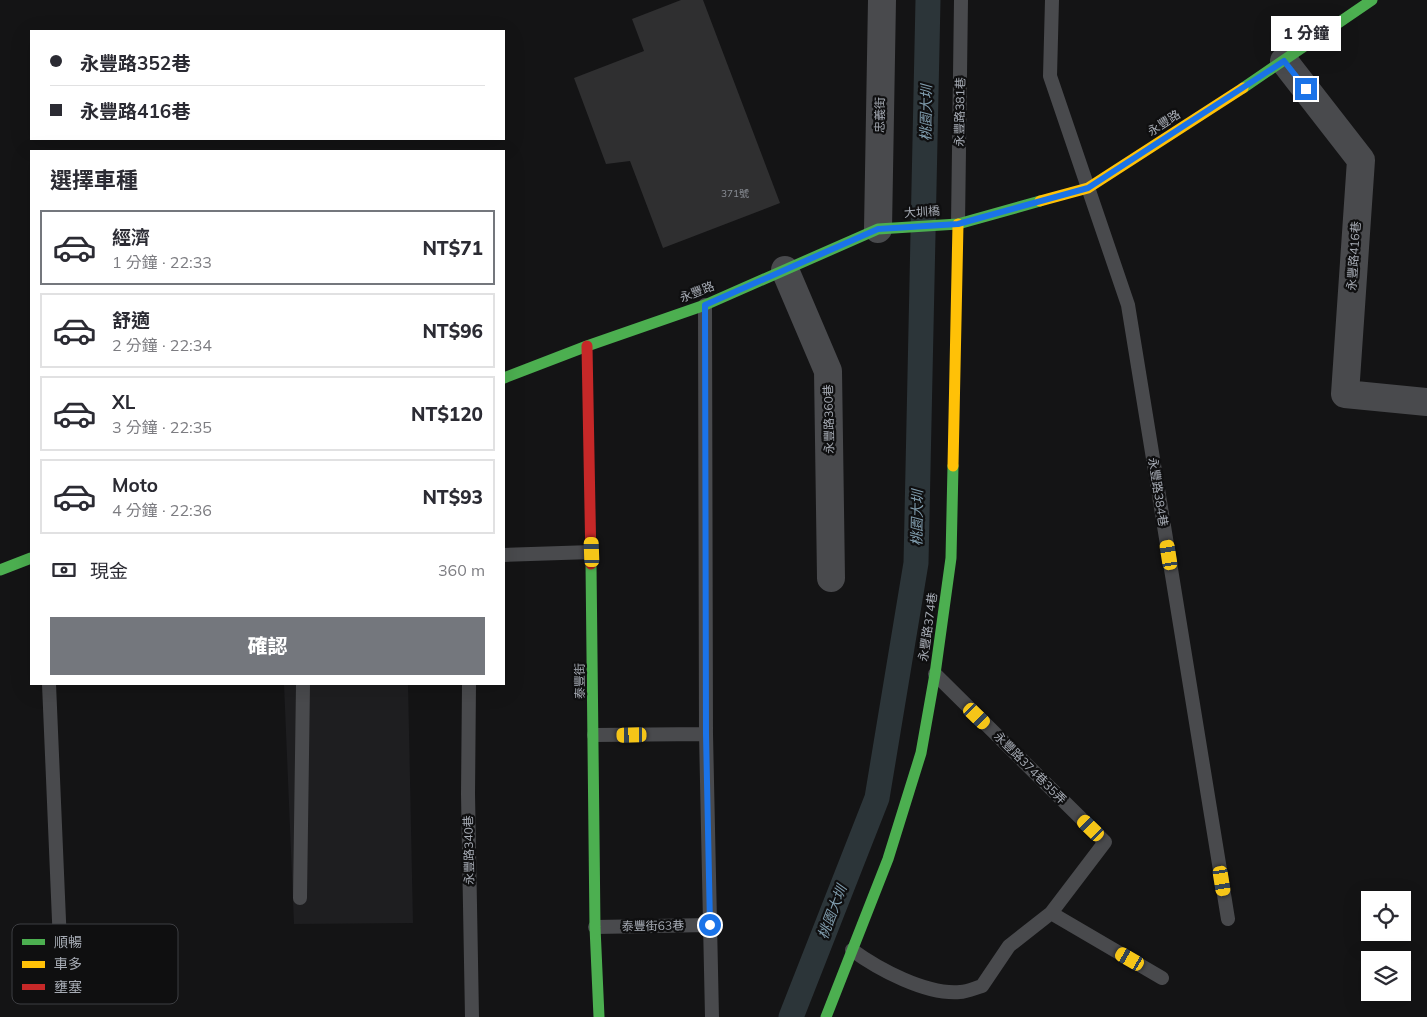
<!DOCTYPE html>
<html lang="zh-TW">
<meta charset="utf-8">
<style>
:root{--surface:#fff;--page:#f7f7f7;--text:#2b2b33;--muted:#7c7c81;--line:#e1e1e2;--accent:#74777d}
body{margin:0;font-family:Mulish,"Noto Sans TC",sans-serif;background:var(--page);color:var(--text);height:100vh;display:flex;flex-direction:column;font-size:19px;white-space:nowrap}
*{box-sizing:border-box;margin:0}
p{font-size:16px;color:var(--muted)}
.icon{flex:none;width:28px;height:28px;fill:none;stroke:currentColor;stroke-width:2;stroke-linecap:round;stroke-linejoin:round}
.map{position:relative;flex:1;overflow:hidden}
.sheet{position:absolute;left:30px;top:150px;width:475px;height:535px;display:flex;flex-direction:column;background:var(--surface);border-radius:0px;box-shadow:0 5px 20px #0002}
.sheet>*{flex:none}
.hud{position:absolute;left:30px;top:30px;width:475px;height:110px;border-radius:0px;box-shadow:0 5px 20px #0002;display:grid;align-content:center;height:110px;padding:0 20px;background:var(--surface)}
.fabs{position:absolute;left:1361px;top:891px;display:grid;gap:10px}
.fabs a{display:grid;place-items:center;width:50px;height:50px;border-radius:0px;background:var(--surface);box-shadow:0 5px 20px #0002;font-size:25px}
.end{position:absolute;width:22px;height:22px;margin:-11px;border:6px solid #1a73e8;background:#fff;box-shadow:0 0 0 2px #fff}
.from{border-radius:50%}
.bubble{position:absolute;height:35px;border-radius:0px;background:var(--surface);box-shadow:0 5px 20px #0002;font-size:16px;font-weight:800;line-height:35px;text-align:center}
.car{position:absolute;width:15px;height:30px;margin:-15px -8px;border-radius:6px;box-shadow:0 0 4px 1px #0007;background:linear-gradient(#f5c518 24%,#345 0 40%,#f5c518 0 76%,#345 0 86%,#f5c518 0)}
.hud b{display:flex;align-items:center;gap:18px;height:48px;font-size:19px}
.hud b+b{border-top:1px solid var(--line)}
.hud i{width:12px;height:12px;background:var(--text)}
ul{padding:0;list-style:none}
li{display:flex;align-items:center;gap:15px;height:75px;margin:0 10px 8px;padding:0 10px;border:2px solid var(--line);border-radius:0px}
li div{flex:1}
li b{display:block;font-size:19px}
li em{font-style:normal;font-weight:800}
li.active{border-color:var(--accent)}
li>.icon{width:45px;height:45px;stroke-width:1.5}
h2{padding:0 20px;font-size:22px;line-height:60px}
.pay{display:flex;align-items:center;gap:12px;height:55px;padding:0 20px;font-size:19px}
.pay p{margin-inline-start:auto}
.primary-button{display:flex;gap:10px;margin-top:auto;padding:10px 20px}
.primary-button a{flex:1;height:58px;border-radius:0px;background:var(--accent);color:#fff;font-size:20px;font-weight:800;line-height:58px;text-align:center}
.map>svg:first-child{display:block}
</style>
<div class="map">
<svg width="1427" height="1017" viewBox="0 0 1427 1017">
<rect width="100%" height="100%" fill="#141415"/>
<path fill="#1e1e20" d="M284,684H408L413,923L294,924Z"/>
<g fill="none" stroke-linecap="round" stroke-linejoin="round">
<path stroke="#2c3539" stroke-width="25" d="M791,1017L877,798L916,563L928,0"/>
</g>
<path fill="#2f2f30" d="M681,0H703L780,203L663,248L630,161L606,164L574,78L644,51L632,19Z"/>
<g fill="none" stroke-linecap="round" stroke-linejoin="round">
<path stroke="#494a4d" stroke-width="14" d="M1052,0L1050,76L1128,305L1228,919
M958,224L961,0
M705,305L706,734L712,1017
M504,555L592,552
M49,684L60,944
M469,684L468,794L472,1017
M594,735L706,734
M300,898L303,684
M1051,913L1162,978
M595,927L710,925
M852,950C878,969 926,995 960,992C967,992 975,988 982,986L1009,946L1051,913L1105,842L935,674"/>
<path stroke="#494a4d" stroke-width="28" d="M1284,61L1361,160L1345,394L1427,402
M878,229L882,0
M785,270L828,371L831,578"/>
<path stroke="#4caf50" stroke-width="11" d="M1243,88L1372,0
M504,378L587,346L705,305L878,229L958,224L1040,201
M591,564L595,927L599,1017
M0,570L31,558
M826,1017L888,859L921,753L935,674L951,558L953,466"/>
<path stroke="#ffc107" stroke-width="11" d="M1040,201L1088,188L1243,88
M953,466L958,224"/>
<path stroke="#c62828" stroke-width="11" d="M587,346L591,564"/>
</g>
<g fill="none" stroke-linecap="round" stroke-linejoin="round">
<path stroke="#1a73e8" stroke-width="6" d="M710,925L706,734L705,305L878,229L958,224L1088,188L1284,61L1306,89"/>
</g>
<g text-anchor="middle" stroke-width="4.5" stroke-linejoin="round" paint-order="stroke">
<g font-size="10" fill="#898d94">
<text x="735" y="197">371號</text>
</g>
<g font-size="12" fill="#a7acb5" stroke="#0f0f10">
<text transform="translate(960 112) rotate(-89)" y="4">永豐路381巷</text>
<text transform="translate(880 115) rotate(-89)" y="4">忠義街</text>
<text transform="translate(1164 123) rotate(-33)" y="4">永豐路</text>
<text transform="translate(922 212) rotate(-4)" y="4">大圳橋</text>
<text transform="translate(1354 256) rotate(-86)" y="4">永豐路416巷</text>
<text transform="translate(697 292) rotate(-21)" y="4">永豐路</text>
<text transform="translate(829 419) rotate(-91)" y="4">永豐路360巷</text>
<text transform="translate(1158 492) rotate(81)" y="4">永豐路384巷</text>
<text transform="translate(928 627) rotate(-82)" y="4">永豐路374巷</text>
<text transform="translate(580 681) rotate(-91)" y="4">泰豐街</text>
<text transform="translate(1030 768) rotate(45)" y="4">永豐路374巷35弄</text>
<text transform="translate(469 850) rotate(-91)" y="4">永豐路340巷</text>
<text transform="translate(653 926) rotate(-1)" y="4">泰豐街63巷</text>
</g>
<g font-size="14" font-style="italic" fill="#809dae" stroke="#0f0f10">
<text transform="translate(926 113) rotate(-89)" y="5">桃園大圳</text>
<text transform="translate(917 518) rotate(-89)" y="5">桃園大圳</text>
<text transform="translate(832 912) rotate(-69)" y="5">桃園大圳</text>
</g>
</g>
<rect x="12" y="924" width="166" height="80" rx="8" fill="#0f0f10" stroke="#3d3e42" stroke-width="1"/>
<rect x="22" y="939" width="23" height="6" fill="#4caf50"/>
<rect x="22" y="961" width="23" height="7" fill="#ffc107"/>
<rect x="22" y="984" width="23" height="6" fill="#c62828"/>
<g font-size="14" fill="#a7acb5">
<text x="54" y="947">順暢</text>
<text x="54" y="969">車多</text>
<text x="54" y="992">壅塞</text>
</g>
</svg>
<div class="fabs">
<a><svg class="icon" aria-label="locate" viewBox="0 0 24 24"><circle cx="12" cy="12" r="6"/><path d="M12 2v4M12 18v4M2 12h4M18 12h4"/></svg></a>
<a><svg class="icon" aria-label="layers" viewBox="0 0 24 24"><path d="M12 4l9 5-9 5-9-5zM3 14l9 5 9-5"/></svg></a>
</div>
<i class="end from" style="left:710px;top:925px"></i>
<i class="end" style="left:1306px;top:89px"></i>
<div class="bubble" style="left:1271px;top:16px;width:70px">1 分鐘</div>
<i class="car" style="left:592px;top:552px;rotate:358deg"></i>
<i class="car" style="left:1169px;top:555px;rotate:351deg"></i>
<i class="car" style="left:977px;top:716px;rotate:134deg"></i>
<i class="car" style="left:632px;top:735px;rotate:269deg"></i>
<i class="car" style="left:1091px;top:828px;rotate:314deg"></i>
<i class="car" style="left:1222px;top:881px;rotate:171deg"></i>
<i class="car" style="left:1130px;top:959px;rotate:300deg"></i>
<div class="hud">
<b><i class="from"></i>永豐路352巷</b>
<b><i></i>永豐路416巷</b>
</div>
<section class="sheet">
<h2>選擇車種</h2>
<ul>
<li class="active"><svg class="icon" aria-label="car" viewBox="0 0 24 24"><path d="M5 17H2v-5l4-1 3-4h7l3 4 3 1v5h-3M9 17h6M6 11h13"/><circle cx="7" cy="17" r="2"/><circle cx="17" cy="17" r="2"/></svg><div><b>經濟</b><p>1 分鐘 · 22:33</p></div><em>NT$71</em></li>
<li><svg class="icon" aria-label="car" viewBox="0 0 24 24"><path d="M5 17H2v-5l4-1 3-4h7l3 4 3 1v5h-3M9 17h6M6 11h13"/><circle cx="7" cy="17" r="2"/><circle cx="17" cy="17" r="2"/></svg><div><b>舒適</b><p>2 分鐘 · 22:34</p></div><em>NT$96</em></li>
<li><svg class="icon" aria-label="car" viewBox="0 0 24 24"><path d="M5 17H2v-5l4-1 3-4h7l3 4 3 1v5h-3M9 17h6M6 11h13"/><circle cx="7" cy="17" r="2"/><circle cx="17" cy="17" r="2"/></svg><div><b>XL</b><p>3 分鐘 · 22:35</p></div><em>NT$120</em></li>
<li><svg class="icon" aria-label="car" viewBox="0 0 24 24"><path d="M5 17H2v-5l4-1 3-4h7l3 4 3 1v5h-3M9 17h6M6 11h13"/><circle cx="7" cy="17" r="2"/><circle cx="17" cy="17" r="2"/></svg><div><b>Moto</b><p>4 分鐘 · 22:36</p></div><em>NT$93</em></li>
</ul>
<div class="pay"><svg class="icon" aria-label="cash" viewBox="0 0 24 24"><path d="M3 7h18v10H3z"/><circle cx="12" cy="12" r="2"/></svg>現金<p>360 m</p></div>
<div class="primary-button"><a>確認</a></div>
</section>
</div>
